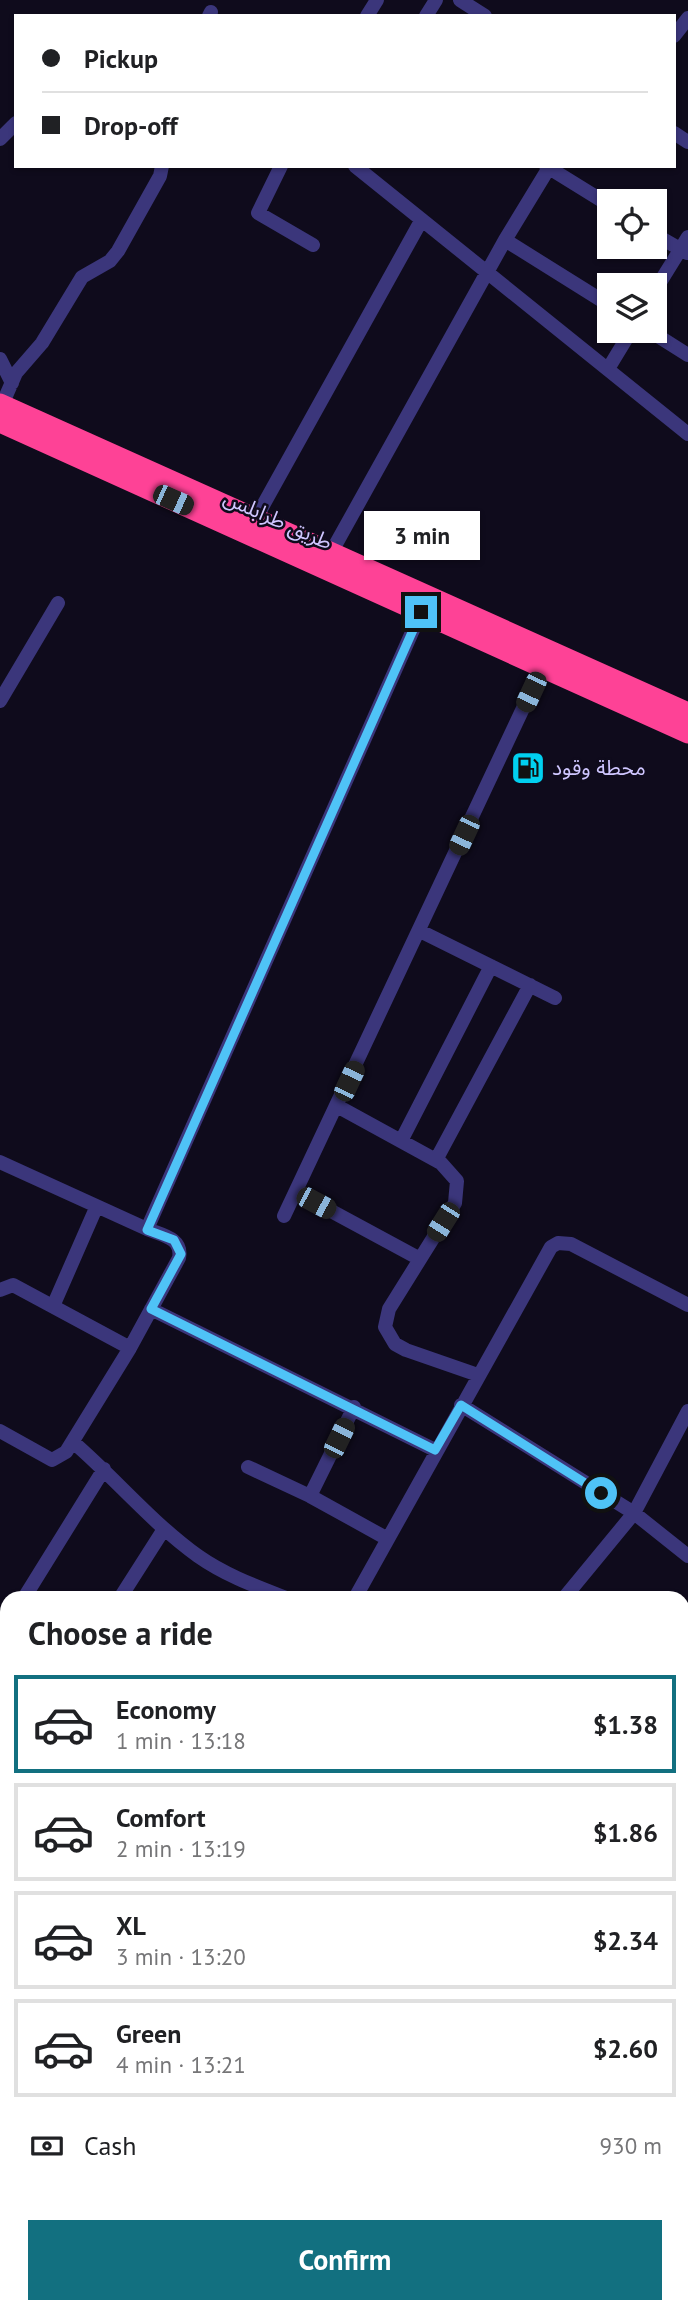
<!DOCTYPE html>
<meta charset="utf-8">
<style>
:root{--surface:#fff;--page:#f6f6f6;--text:#202124;--muted:#757577;--line:#e0e0e0;--accent:#127080}
body{margin:0;font-family:"PT Sans","Noto Sans Arabic",sans-serif;background:var(--page);color:var(--text);height:100vh;display:flex;flex-direction:column;font-size:26px;white-space:nowrap}
*{box-sizing:border-box;margin:0}
p{font-size:23px;color:var(--muted)}
.icon{flex:none;width:38px;height:38px;fill:none;stroke:currentColor;stroke-width:2;stroke-linecap:round;stroke-linejoin:round}
.map{position:relative;flex:1;overflow:hidden}
.sheet{position:absolute;left:0px;top:1591px;width:690px;height:723px;display:flex;flex-direction:column;background:var(--surface);border-radius:21px 21px 0 0;box-shadow:0 2px 5px #0004}
.sheet>*{flex:none}
.guide{position:absolute;left:14px;top:14px;width:662px;height:154px;border-radius:0px;box-shadow:0 2px 5px #0004;display:grid;align-content:center;height:154px;padding:0 28px;background:var(--surface)}
.controls{position:absolute;left:597px;top:189px;display:grid;gap:14px}
.controls a{display:grid;place-items:center;width:70px;height:70px;border-radius:0px;background:var(--surface);box-shadow:0 2px 5px #0004;font-size:35px}
.end{position:absolute;width:32px;height:32px;margin:-16px;border:9px solid #4fc3f7;background:#111;box-shadow:0 0 0 4px #111}
.from{border-radius:50%}
.bubble{position:absolute;height:49px;border-radius:0px;background:var(--surface);box-shadow:0 2px 5px #0004;font-size:23px;font-weight:800;line-height:49px;text-align:center}
.car{position:absolute;width:21px;height:42px;margin:-21px -10px;border-radius:9px;box-shadow:0 0 5px 2px #0007;background:linear-gradient(#222 24%,#8ab4d8 0 40%,#222 0 76%,#8ab4d8 0 86%,#222 0)}
.guide b{display:flex;align-items:center;gap:24px;height:66px;font-size:26px}
.guide b+b{border-top:2px solid var(--line)}
.guide i{width:18px;height:18px;background:var(--text)}
ul{padding:0;list-style:none}
li{display:flex;align-items:center;gap:21px;height:98px;margin:0 14px 10px;padding:0 14px;border:4px solid var(--line);border-radius:0px}
li div{flex:1}
li b{display:block;font-size:26px}
li em{font-style:normal;font-weight:800}
li.active{border-color:var(--accent)}
li>.icon{width:63px;height:63px;stroke-width:1.5}
h2{padding:0 28px;font-size:32px;line-height:84px}
.pay{display:flex;align-items:center;gap:18px;height:77px;padding:0 28px;font-size:26px}
.pay p{margin-inline-start:auto}
.primary-button{display:flex;gap:14px;margin-top:auto;padding:14px 28px}
.primary-button a{flex:1;height:80px;border-radius:0px;background:var(--accent);color:#fff;font-size:28px;font-weight:800;line-height:80px;text-align:center}
.map>svg:first-child{display:block}
</style>
<div class="map">
<svg width="688" height="2312" viewBox="0 0 688 2312">
<rect width="100%" height="100%" fill="#0f0b1c"/>
<g fill="none" stroke-linecap="round" stroke-linejoin="round">
<path stroke="#3b367b" stroke-width="14" d="M460,0L485,16
M209,16L211,12
M367,16L377,0
M426,16L436,0
M674,36L688,18
M674,133L688,142
M0,139L16,123
M281,166L258,213L313,245
M355,166L688,434
M546,166L609,205
M654,234L687,253
M505,240L609,305
M654,292L688,237
M650,331L688,355
M0,359L12,383
M608,369L631,331
M2,405L16,373L42,343L82,277L110,261L118,251L160,176L162,166
M256,518L421,221
M332,551L505,240L550,166
M0,701L58,603
M420,931L555,998
M337,1106L441,1163L457,1181L455,1203L389,1309L385,1327L395,1344L406,1350L478,1375
M401,1141L491,966
M436,1160L530,985
M0,1162L147,1229L421,612
M296,1192L420,1259
M284,1216L542,668
M0,1290L13,1285L130,1348
M54,1304L96,1208
M151,1309L435,1450
M461,1405L634,1513L688,1556
M0,1431L52,1460L66,1452L130,1348L179,1258C183,1238 162,1235 147,1229
M73,1442C116,1479 152,1523 198,1556C225,1575 255,1586 286,1598
M248,1467L310,1496L386,1538
M310,1496L354,1407
M24,1598L104,1469
M120,1598L164,1529
M355,1598L551,1247L558,1243L571,1244L688,1305
M564,1598L634,1513L688,1411
M0,1626L7,1628
M682,1670L688,1661
M682,1740L688,1743
M682,1963L688,1970
M0,2025L7,2030
M682,2089L688,2084
M0,2182L7,2176
M352,2306L363,2312
M219,2312L221,2306"/>
<path stroke="#fe4296" stroke-width="21" d="M0,404L688,713
M0,422L688,733"/>
</g>
<g fill="none" stroke-linecap="round" stroke-linejoin="round">
<path stroke="#4fc3f7" stroke-width="9" d="M421,612L147,1230L174,1240L181,1254L151,1309L435,1450L461,1405L601,1493"/>
</g>
<defs>
<g id="fuel-square" transform="scale(1.75)"><rect x="-9" y="-9" width="18" height="18" rx="4" fill="#01d0f0" stroke="#0f0b1c"/><path d="M-5.5-6h7V0h2V4h1.3V-2.5L3-4.5l.8-.8L6-3V5H2.5V1h-1V6h-7ZM-4.2-4.7v3.2H.2V-4.7Z" fill="#111"/></g>
</defs>
<g fill-rule="evenodd">
<use href="#fuel-square" x="528" y="768"/>
</g>
<g text-anchor="middle" stroke-width="5" stroke-linejoin="round" paint-order="stroke">
<g font-size="21" fill="#cfc6ff" stroke="#0f0b1c">
<text transform="translate(278 520) rotate(24)" y="7">طريق طرابلس</text>
</g>
<g font-size="21" fill="#cfc6ff" stroke="#0f0b1c" text-anchor="start">
<text x="552" y="775">محطة وقود</text>
</g>
</g>
</svg>
<div class="controls">
<a><svg class="icon" aria-label="locate" viewBox="0 0 24 24"><circle cx="12" cy="12" r="6"/><path d="M12 2v4M12 18v4M2 12h4M18 12h4"/></svg></a>
<a><svg class="icon" aria-label="layers" viewBox="0 0 24 24"><path d="M12 4l9 5-9 5-9-5zM3 14l9 5 9-5"/></svg></a>
</div>
<i class="end from" style="left:601px;top:1493px"></i>
<i class="end" style="left:421px;top:612px"></i>
<div class="bubble" style="left:364px;top:511px;width:116px">3 min</div>
<i class="car" style="left:173px;top:500px;rotate:114deg"></i>
<i class="car" style="left:531px;top:692px;rotate:205deg"></i>
<i class="car" style="left:464px;top:835px;rotate:205deg"></i>
<i class="car" style="left:349px;top:1081px;rotate:25deg"></i>
<i class="car" style="left:316px;top:1203px;rotate:118deg"></i>
<i class="car" style="left:443px;top:1222px;rotate:212deg"></i>
<i class="car" style="left:339px;top:1438px;rotate:26deg"></i>
<div class="guide">
<b><i class="from"></i>Pickup</b>
<b><i></i>Drop-off</b>
</div>
<section class="sheet">
<h2>Choose a ride</h2>
<ul>
<li class="active"><svg class="icon" aria-label="car" viewBox="0 0 24 24"><path d="M5 17H2v-5l4-1 3-4h7l3 4 3 1v5h-3M9 17h6M6 11h13"/><circle cx="7" cy="17" r="2"/><circle cx="17" cy="17" r="2"/></svg><div><b>Economy</b><p>1 min · 13:18</p></div><em>$1.38</em></li>
<li><svg class="icon" aria-label="car" viewBox="0 0 24 24"><path d="M5 17H2v-5l4-1 3-4h7l3 4 3 1v5h-3M9 17h6M6 11h13"/><circle cx="7" cy="17" r="2"/><circle cx="17" cy="17" r="2"/></svg><div><b>Comfort</b><p>2 min · 13:19</p></div><em>$1.86</em></li>
<li><svg class="icon" aria-label="car" viewBox="0 0 24 24"><path d="M5 17H2v-5l4-1 3-4h7l3 4 3 1v5h-3M9 17h6M6 11h13"/><circle cx="7" cy="17" r="2"/><circle cx="17" cy="17" r="2"/></svg><div><b>XL</b><p>3 min · 13:20</p></div><em>$2.34</em></li>
<li><svg class="icon" aria-label="car" viewBox="0 0 24 24"><path d="M5 17H2v-5l4-1 3-4h7l3 4 3 1v5h-3M9 17h6M6 11h13"/><circle cx="7" cy="17" r="2"/><circle cx="17" cy="17" r="2"/></svg><div><b>Green</b><p>4 min · 13:21</p></div><em>$2.60</em></li>
</ul>
<div class="pay"><svg class="icon" aria-label="cash" viewBox="0 0 24 24"><path d="M3 7h18v10H3z"/><circle cx="12" cy="12" r="2"/></svg>Cash<p>930 m</p></div>
<div class="primary-button"><a>Confirm</a></div>
</section>
</div>
